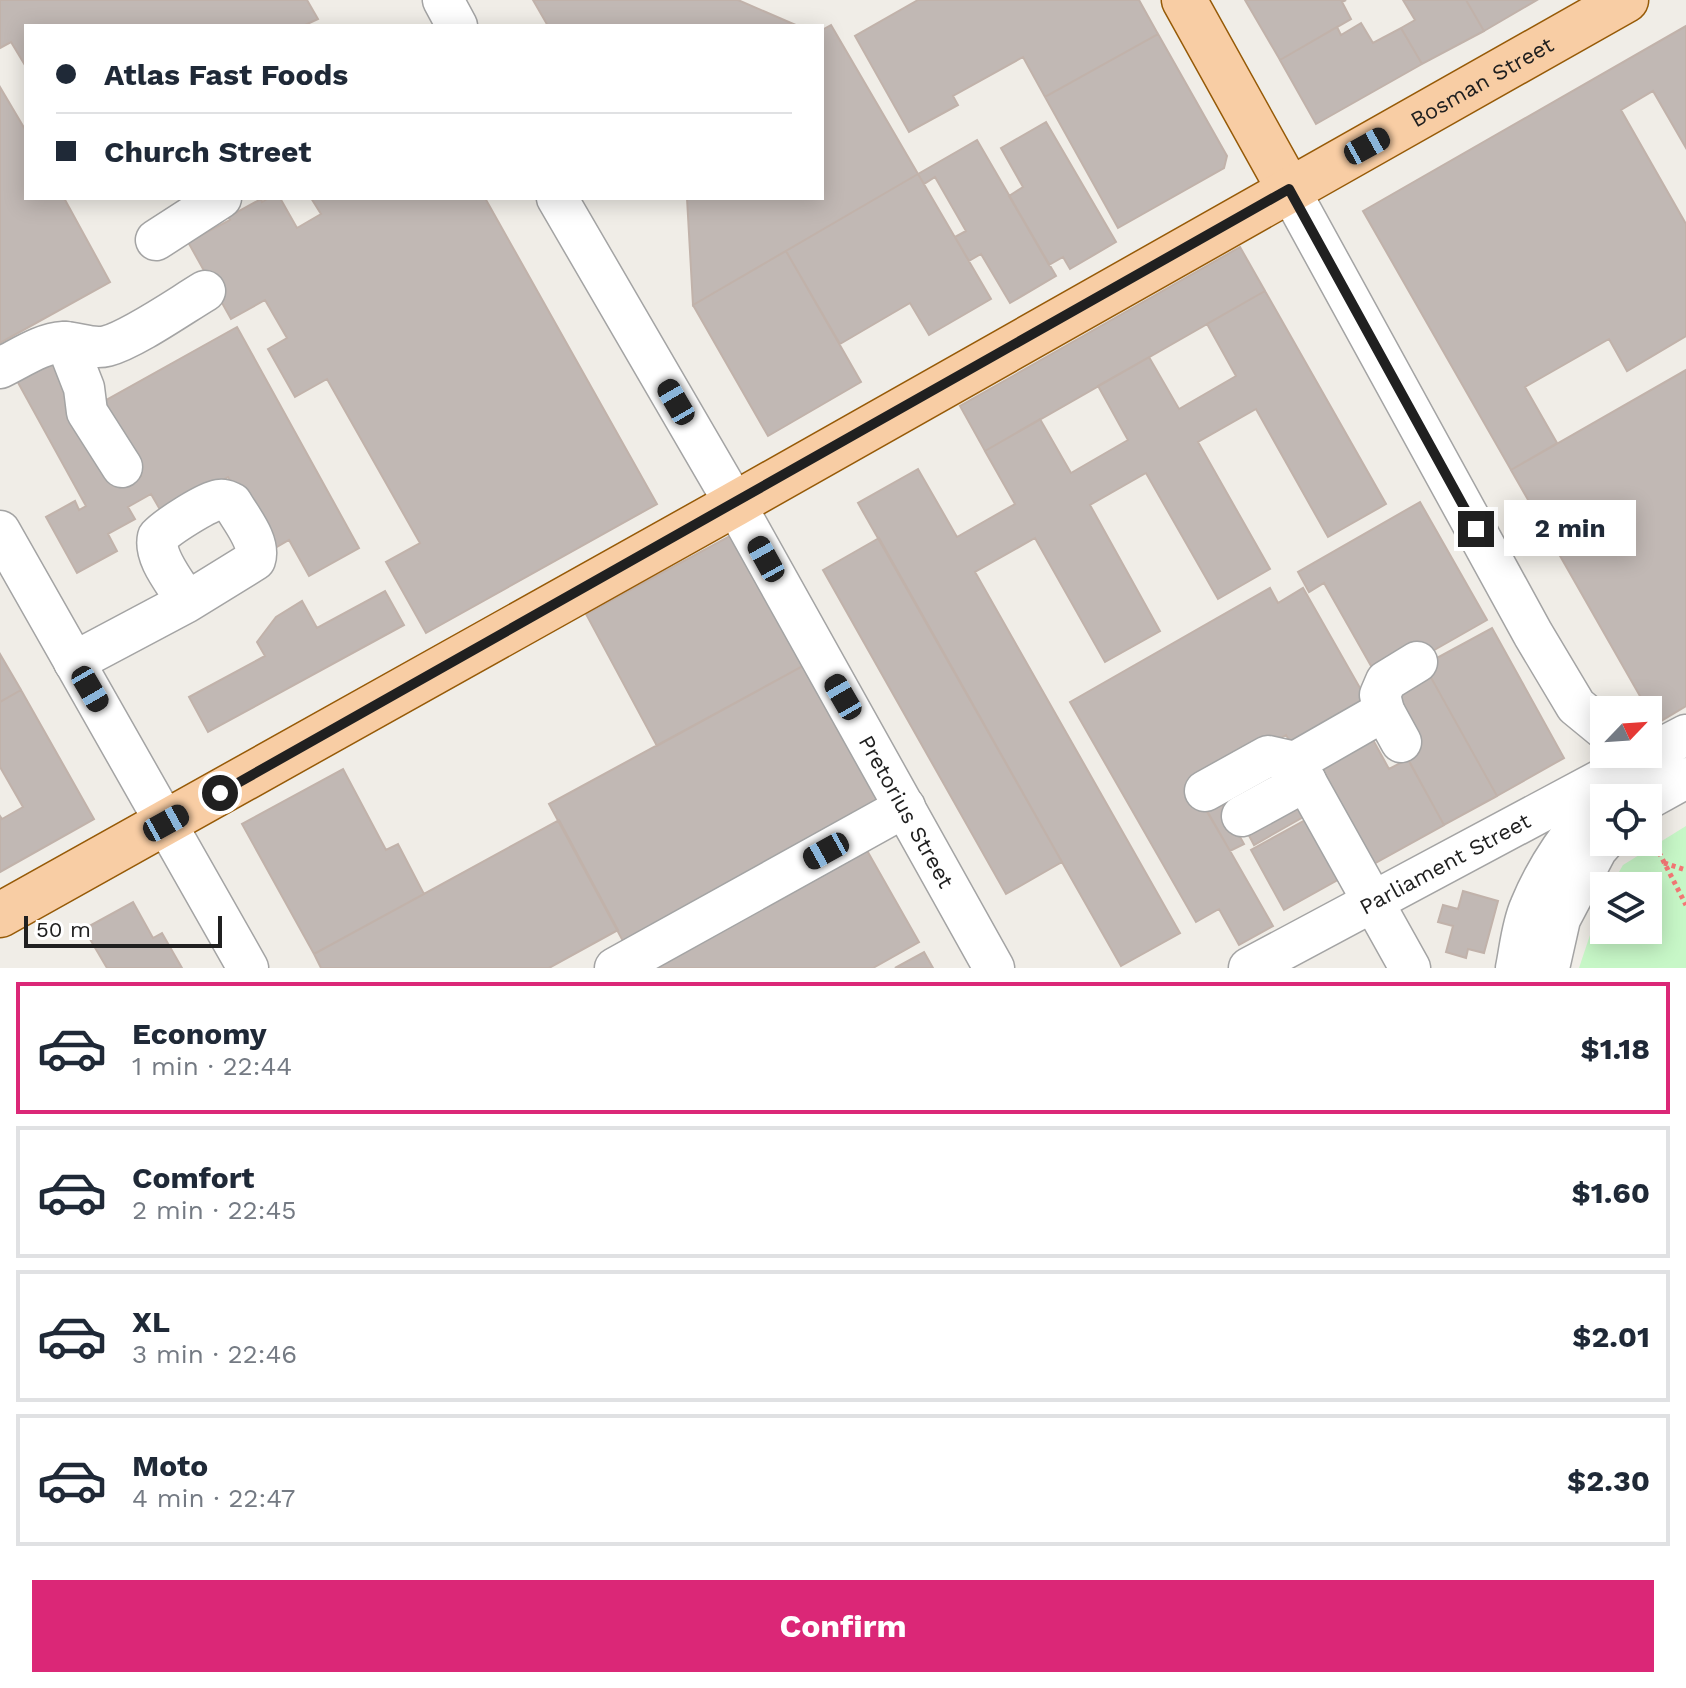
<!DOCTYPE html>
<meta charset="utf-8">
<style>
:root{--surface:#fff;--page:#f2f2f3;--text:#1f2937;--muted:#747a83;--line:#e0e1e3;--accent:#db2777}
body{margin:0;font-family:"Work Sans",sans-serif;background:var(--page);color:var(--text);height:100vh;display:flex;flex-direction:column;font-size:30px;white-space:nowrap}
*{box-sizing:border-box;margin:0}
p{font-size:26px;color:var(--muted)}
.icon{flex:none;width:44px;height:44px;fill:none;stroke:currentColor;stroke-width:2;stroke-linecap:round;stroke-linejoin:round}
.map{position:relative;height:968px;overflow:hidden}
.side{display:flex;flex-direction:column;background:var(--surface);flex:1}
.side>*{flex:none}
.banner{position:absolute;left:24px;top:24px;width:800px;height:176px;border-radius:0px;box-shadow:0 4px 20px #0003;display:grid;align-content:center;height:176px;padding:0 32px;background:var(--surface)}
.needle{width:52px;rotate:65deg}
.controls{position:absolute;left:1590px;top:696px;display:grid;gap:16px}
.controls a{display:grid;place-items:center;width:72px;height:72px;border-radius:0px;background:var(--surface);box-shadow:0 4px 20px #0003;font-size:40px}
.scale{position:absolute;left:24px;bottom:20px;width:198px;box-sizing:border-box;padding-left:8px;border:4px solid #202020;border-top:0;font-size:22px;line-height:28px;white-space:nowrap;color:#202020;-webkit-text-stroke:6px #fff;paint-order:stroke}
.end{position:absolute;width:36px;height:36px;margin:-18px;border:10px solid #202020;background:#fff;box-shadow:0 0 0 4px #fff}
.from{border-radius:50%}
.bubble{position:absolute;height:56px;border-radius:0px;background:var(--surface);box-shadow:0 4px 20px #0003;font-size:26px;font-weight:700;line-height:56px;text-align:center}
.car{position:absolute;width:24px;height:48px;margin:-24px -12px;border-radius:10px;box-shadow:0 0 6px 2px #0007;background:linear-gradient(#222 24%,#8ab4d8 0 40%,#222 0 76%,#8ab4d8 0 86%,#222 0)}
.banner b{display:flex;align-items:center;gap:28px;height:76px;font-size:30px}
.banner b+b{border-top:2px solid var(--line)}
.banner i{width:20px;height:20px;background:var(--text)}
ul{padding:14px 0 0;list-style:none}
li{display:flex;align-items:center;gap:24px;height:132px;margin:0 16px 12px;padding:0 16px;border:4px solid var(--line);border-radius:0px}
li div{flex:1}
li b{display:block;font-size:30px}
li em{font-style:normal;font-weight:700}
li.active{border-color:var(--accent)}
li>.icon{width:72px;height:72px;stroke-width:1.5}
.primary-button{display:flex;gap:16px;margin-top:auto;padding:16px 32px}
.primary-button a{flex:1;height:92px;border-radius:0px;background:var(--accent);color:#fff;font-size:32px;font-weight:700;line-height:92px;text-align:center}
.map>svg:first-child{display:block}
</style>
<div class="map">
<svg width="1686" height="968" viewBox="0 0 1686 968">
<rect width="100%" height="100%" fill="#f0ede7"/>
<path fill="#c7f7c7" d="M1686,826V968H1579L1592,929L1604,902V930H1648V886H1611L1623,865Z"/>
<path fill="#c1b8b4" stroke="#c1b2aa" stroke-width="2" d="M0,0H307L318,19L303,26H26V67L11,42L0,48Z
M533,0H738L798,26H548Z
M918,0H1139L1158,34L1045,97L1023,57L953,96L958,105L909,132L855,36Z
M1245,0H1346L1342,2L1351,19L1280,60Z
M1403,0H1466L1484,31L1422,64L1401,28L1415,20Z
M1466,0H1537L1484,31Z
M1361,23L1373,43L1401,28L1422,64L1316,124L1280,60L1337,27L1341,35Z
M831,25L918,174L693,305L687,198H822V30Z
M1686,26V148L1653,91L1621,110L1686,224V336L1627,371L1609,339L1525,387L1557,443L1511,470L1363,211Z
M1158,34L1227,156L1224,168L1118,228L1045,97Z
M0,87L26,131V198H64L110,282L0,343Z
M1046,122L1116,242L1070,269L1063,257L1049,265L1009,196L1023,187L1001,148Z
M977,140L1056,276L1010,303L981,254L969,261L955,237L966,231L935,177L924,184L918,174Z
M918,174L991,299L929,335L910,303L840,344L786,251Z
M269,198H280L297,228L321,214L311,198H485L657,504L426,633L386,562L420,543L327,379L295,397L268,349L287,338L265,300L231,319L188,242L230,220L228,217L261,199L262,202Z
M1240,247L1265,291L985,451L960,406Z
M786,251L861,382L768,436L693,305Z
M1265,291L1386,504L1328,537L1256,409L1198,442L1270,569L1218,599L1146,473L1090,505L1160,631L1105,662L1035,538L975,572L1180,933L1121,966L858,503L918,469L957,537L1015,504L985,451L1040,419L1071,473L1128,440L1098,386L1149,357L1179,409L1236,376L1207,324Z
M237,327L359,548L309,576L289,540L270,551L228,477L162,513L151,494L128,507L135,519L108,534L117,551L77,573L46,517L75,501L79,510L86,506L16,379L51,360L121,487L141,476L101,403Z
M1686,370V706L1656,724L1511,470Z
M1420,502L1487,620L1422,657L1413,642L1371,666L1324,583L1309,592L1298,572Z
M739,531L810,662L657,746L586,614Z
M879,538L1062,862L1006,894L823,570Z
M1270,588L1278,603L1303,588L1372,709L1296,752L1286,735L1194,788L1273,926L1239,945L1219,909L1196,922L1070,702Z
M385,591L404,625L208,732L189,697L265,656L257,642L276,617L302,601L317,628Z
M1492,628L1564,758L1497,796L1424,665Z
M0,654L21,690L0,702Z
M810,662L885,802L624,943L549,804Z
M1424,665L1497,796L1444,825L1401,747L1386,686Z
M21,690L94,819L0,872V816L2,819L23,807L0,767V702Z
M1367,729L1389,769L1408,759L1444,825L1361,871L1347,814L1316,757Z
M343,769L386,850L398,844L424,894L314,954L242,824Z
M1218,797L1244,844L1230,851L1203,805Z
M1298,800L1307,815L1254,845L1246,830Z
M1307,819L1341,878L1284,910L1251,850Z
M559,820L618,930L549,968H321L314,954Z
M865,847L919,942L873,968H655Z
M1463,891L1498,901L1484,953L1468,949L1466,958L1446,952L1453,926L1438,922L1443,905L1458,909Z
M133,902L153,938L162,933L182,968H107L84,929Z
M924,952L933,968H895Z"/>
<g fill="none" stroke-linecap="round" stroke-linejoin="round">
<g stroke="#a4a4a4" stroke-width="43">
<g id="minor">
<path d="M443,0L457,26"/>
<path d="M1289,189L1533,634L1576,706L1604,729"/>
<path id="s1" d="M557,198L735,504L994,968"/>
<path d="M156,240L221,198"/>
<path d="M66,342L84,388L87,412L122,467"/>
<path d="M0,368C19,359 42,343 63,342C78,342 92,350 107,346C133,339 180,306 205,291"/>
<path d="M0,531L248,968"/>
<path d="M74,662L187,602L255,560C261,542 241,519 232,503C227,501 225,499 219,500C206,502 167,527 158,537C153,558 177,584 187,602"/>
<path d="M1384,711L1295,762L1410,968"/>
<path d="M1401,742L1384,711L1380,695L1386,681L1417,662"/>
<path d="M1635,754L1640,759L1686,735"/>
<path d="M1205,791L1268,756L1295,762"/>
<path d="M1648,799L1686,778"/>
<path d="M1242,816L1306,781"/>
<path d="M615,968L905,807"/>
<path id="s2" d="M1249,968L1640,759"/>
<path d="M1516,968C1520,948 1522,925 1530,907C1546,868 1573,827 1604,799"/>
<path d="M1549,968L1560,919L1597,849L1604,841"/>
</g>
</g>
<g stroke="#965a07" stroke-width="47">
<g id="major">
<path d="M1184,0L1289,189"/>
<path id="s3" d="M0,915L735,504L1626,0"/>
</g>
</g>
<path stroke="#f47775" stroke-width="5" stroke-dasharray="4 4" stroke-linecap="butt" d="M1648,831L1686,905
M1664,863L1686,870"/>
<use href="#minor" stroke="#fff" stroke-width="40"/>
<use href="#major" stroke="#f8cda4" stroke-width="44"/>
</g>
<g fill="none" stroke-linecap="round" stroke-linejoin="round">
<path stroke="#202020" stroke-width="10" d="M220,793L1289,189L1476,529"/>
</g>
<g text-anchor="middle" stroke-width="7" stroke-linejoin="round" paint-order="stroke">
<g font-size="22" fill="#202020" stroke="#fff">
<text dy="8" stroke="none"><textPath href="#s3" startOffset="1700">Bosman Street</textPath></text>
<text dy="8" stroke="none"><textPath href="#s1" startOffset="706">Pretorius Street</textPath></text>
<text dy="8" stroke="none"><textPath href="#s2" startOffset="222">Parliament Street</textPath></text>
</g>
</g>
</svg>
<div class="controls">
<a><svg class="needle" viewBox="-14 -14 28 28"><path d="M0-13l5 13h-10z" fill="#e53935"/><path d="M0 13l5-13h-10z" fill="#747a83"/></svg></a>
<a><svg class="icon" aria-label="locate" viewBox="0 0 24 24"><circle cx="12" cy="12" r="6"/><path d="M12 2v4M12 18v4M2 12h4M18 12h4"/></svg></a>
<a><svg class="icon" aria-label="layers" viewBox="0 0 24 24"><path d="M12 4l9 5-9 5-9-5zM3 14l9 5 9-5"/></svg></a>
</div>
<div class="scale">50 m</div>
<i class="end from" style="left:220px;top:793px"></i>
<i class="end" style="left:1476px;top:529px"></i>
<div class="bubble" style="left:1504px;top:500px;width:132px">2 min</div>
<i class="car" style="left:1367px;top:146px;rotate:61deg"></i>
<i class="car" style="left:676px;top:402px;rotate:330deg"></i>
<i class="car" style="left:766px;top:559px;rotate:331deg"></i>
<i class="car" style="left:90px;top:689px;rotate:150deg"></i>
<i class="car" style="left:843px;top:697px;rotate:330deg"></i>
<i class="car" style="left:166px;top:823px;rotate:61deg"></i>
<i class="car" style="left:826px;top:851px;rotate:241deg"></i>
<div class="banner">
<b><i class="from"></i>Atlas Fast Foods</b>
<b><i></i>Church Street</b>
</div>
</div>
<section class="side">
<ul>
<li class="active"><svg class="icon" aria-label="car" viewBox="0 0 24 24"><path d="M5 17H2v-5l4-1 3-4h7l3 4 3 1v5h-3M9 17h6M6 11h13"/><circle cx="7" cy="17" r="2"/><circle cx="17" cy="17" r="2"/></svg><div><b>Economy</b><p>1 min · 22:44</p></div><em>$1.18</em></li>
<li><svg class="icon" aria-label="car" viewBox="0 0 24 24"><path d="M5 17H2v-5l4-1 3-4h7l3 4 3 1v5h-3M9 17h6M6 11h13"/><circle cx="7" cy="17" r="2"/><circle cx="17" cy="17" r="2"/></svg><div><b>Comfort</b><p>2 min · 22:45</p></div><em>$1.60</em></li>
<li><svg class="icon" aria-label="car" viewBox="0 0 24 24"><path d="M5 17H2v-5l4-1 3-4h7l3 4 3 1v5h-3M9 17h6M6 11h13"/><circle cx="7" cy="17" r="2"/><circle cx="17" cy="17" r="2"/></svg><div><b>XL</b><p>3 min · 22:46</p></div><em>$2.01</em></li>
<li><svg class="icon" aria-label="car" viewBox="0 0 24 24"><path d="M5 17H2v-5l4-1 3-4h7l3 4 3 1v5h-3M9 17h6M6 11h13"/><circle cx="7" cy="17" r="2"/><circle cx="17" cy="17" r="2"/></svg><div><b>Moto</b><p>4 min · 22:47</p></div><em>$2.30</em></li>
</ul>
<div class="primary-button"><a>Confirm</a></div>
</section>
